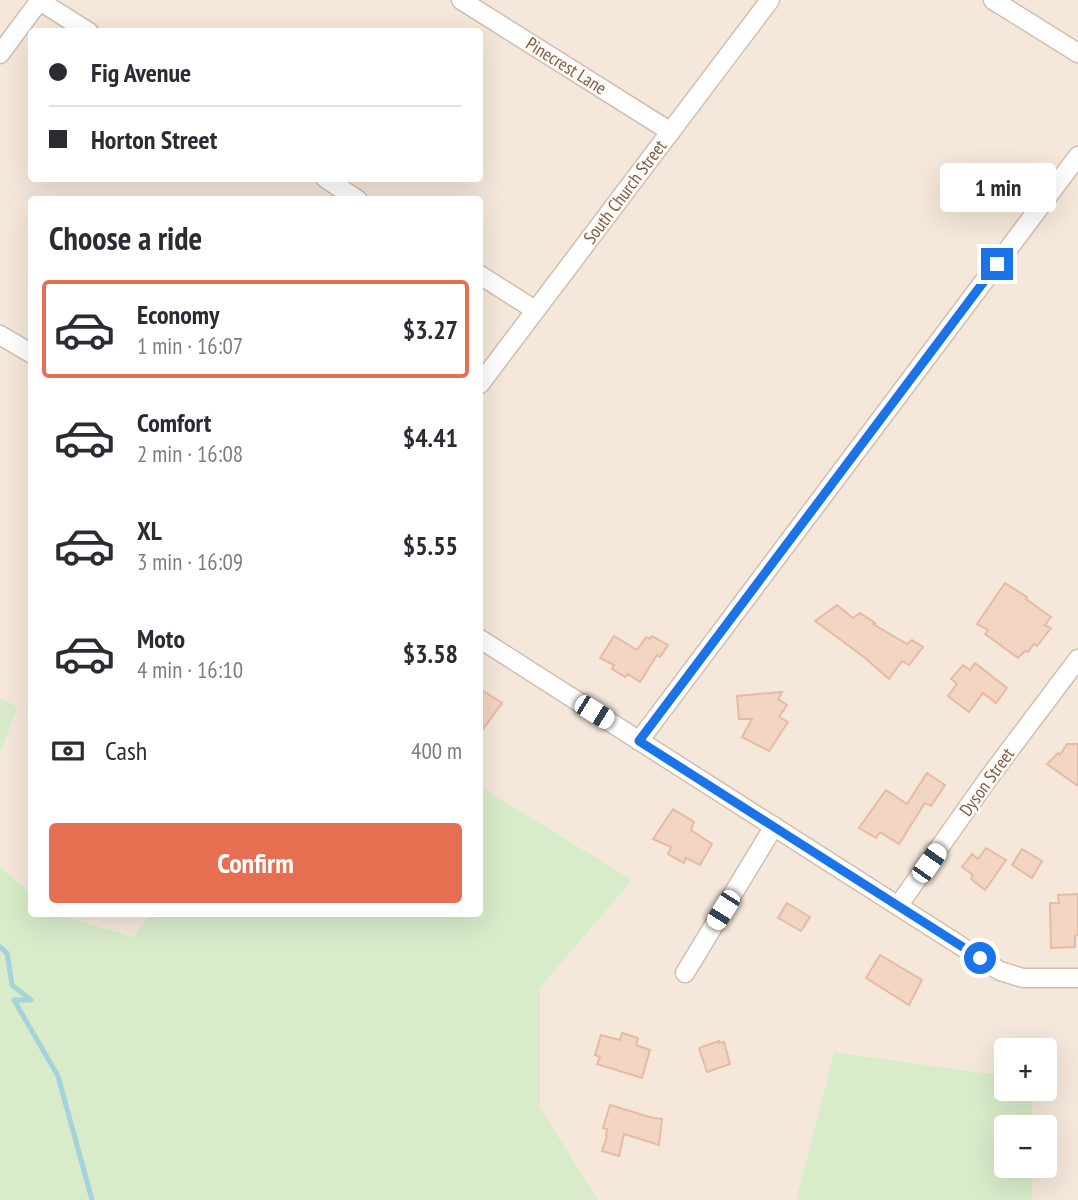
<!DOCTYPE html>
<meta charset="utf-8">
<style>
:root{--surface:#fff;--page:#f7f7f7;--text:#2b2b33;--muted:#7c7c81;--line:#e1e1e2;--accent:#e76f51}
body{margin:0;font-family:"PT Sans Narrow",sans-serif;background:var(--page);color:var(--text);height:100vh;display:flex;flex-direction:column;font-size:26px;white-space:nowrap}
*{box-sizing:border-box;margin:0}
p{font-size:23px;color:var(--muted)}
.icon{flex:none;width:38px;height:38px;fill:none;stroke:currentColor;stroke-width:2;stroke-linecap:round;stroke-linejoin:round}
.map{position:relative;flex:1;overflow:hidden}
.panel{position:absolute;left:28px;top:196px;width:455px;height:721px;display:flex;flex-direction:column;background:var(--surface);border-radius:7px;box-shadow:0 7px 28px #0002}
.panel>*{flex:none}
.hud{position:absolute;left:28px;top:28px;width:455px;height:154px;border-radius:7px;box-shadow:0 7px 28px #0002;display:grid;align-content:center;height:154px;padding:0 21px;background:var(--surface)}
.buttons{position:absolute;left:994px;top:1038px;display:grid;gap:14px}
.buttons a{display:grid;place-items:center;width:63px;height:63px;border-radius:7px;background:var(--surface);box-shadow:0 7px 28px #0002;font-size:35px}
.end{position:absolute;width:32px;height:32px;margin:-16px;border:9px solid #1a73e8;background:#fff;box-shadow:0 0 0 4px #fff}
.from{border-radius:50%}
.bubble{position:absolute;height:49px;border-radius:7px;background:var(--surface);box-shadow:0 7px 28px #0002;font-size:23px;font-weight:800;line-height:49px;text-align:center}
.car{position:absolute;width:21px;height:42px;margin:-21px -10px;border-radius:9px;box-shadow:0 0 5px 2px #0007;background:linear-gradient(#fff 24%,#345 0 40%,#fff 0 76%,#345 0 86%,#fff 0)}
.hud b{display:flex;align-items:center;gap:24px;height:66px;font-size:26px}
.hud b+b{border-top:2px solid var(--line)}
.hud i{width:18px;height:18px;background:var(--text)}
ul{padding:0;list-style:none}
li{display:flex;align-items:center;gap:21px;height:98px;margin:0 14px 10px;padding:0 7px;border:4px solid transparent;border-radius:7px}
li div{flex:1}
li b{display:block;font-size:26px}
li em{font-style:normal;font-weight:800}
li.on{border-color:var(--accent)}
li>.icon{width:63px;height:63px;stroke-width:1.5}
h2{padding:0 21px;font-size:32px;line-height:84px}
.pay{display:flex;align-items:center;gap:18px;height:77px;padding:0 21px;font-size:26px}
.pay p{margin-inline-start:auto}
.cta{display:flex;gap:14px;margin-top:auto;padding:14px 21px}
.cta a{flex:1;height:80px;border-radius:7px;background:var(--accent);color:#fff;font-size:28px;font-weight:800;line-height:80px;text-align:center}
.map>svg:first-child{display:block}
</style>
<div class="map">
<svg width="1078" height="1200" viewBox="0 0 1078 1200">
<rect width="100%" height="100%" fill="#fdf6ec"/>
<path fill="#f5e8da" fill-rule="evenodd" d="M0,0H1078V1200H1032V1166H1045V1127H1032V1089L1045,1088V1050H1006V1076L834,1052L796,1200H598L540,1107V988L632,880L480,786V200H32L31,894L0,866V754L18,708L0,698ZM32,32H480V178H32Z
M57,914H150L133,937Z"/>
<path fill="#d8ecc9" d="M0,698L18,707L0,754Z
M480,786L632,880L540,988V1107L598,1200H0V866L31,894L32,914H57L133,937L150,914H480Z
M834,1052L1006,1076V1088L1032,1089V1127H1006V1166H1032V1200H796Z"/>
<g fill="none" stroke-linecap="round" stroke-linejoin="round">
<path stroke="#a5d3da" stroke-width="5" d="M0,947L7,953L12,985L31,1000H14L58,1076L92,1200"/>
</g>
<path fill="#f3d5c3" stroke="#e6bba3" stroke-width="2" d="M1005,583L1027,597L1026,599L1051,617L1045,625L1051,628L1037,646L1034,644L1028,652L1025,651L1018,658L985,634L988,630L977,624Z
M837,605L853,618L860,613L875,623L873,624L907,644L912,640L923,647L909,665L902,661L889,679L864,657L815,621Z
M614,636L637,650L646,637L650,639L652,636L668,645L660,657L657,655L640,682L628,674L625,677L612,669L614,665L600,658Z
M975,663L1007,688L996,703L983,693L969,712L948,696L957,684L951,679L963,665L970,670Z
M480,689L502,703L480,733Z
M782,692L778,699L787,705L779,717L788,722L769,751L742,737L752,719H739L737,696Z
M1067,744H1078V786L1047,764L1058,753L1060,755Z
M927,773L945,785L931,806L925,803L899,844L880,832L876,838L859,828L886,790L907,804Z
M673,809L694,822L691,830L712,844L700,865L686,858L684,863L668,854L671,847L653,839Z
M986,848L1006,860L985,890L971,879L973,875L962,867L972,854L978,859Z
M1022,849L1042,861L1032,878L1012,865Z
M1078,894V935L1075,936V947L1051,948L1050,903H1059L1058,895Z
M787,903L810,917L801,931L778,918Z
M880,955L922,980L909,1005L866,978Z
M622,1033L638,1038L636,1045L650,1050L642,1078L597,1064L600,1057L595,1055L601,1035L620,1040Z
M719,1041V1043L724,1042L730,1064L707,1072L699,1048Z
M610,1105L653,1118L662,1119L659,1145L624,1134L619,1156L602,1151L607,1136L606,1135L607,1129L603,1128Z"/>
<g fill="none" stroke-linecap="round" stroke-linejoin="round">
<g stroke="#d1beb0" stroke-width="21">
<path id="street" d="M38,0L89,32
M461,0L671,132
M993,0L1078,53
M0,54L40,0
M325,178L358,200
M480,275L535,310
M0,335L32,354
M480,384L770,0
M480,639L1000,971L1023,978H1078
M639,741L1078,156
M898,906L990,776L1078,659
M685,973L774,826"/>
</g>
<use href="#street" stroke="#fff" stroke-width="18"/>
</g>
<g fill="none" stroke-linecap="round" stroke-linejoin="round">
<path stroke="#1a73e8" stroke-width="9" d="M980,958L639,741L997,264"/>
</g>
<g text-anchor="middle" stroke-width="5" stroke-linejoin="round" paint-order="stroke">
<g font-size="18" fill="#7a5c4d" stroke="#fffaf3">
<text transform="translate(566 66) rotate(32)" y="6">Pinecrest Lane</text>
<text transform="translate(625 192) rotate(-53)" y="6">South Church Street</text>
<text transform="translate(987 782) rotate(-54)" y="6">Dyson Street</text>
</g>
</g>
</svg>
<div class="buttons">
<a>+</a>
<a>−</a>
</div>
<i class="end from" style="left:980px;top:958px"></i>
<i class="end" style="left:997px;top:264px"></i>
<div class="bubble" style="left:940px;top:163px;width:116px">1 min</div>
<i class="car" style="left:594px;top:712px;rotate:122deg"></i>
<i class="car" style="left:929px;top:863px;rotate:35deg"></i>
<i class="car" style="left:723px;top:910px;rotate:212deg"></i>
<div class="hud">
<b><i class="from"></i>Fig Avenue</b>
<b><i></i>Horton Street</b>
</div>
<section class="panel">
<h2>Choose a ride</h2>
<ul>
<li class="on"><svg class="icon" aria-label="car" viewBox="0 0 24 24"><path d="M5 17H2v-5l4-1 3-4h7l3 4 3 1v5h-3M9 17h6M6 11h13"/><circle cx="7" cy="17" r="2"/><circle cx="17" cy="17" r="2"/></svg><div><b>Economy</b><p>1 min · 16:07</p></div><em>$3.27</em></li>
<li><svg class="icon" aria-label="car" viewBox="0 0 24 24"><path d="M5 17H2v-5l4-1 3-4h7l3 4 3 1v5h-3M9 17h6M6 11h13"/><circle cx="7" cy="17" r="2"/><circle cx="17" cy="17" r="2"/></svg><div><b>Comfort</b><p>2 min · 16:08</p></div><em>$4.41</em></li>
<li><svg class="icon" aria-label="car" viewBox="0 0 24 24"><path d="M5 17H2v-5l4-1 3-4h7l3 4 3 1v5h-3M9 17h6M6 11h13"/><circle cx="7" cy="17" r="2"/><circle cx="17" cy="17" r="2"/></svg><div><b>XL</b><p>3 min · 16:09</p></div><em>$5.55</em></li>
<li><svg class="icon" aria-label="car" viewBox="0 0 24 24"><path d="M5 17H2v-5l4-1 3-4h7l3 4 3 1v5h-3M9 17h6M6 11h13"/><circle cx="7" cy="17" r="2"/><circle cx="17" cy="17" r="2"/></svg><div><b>Moto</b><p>4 min · 16:10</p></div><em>$3.58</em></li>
</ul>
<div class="pay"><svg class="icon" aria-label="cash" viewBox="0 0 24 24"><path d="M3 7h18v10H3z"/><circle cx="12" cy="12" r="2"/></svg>Cash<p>400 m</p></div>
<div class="cta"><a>Confirm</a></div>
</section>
</div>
